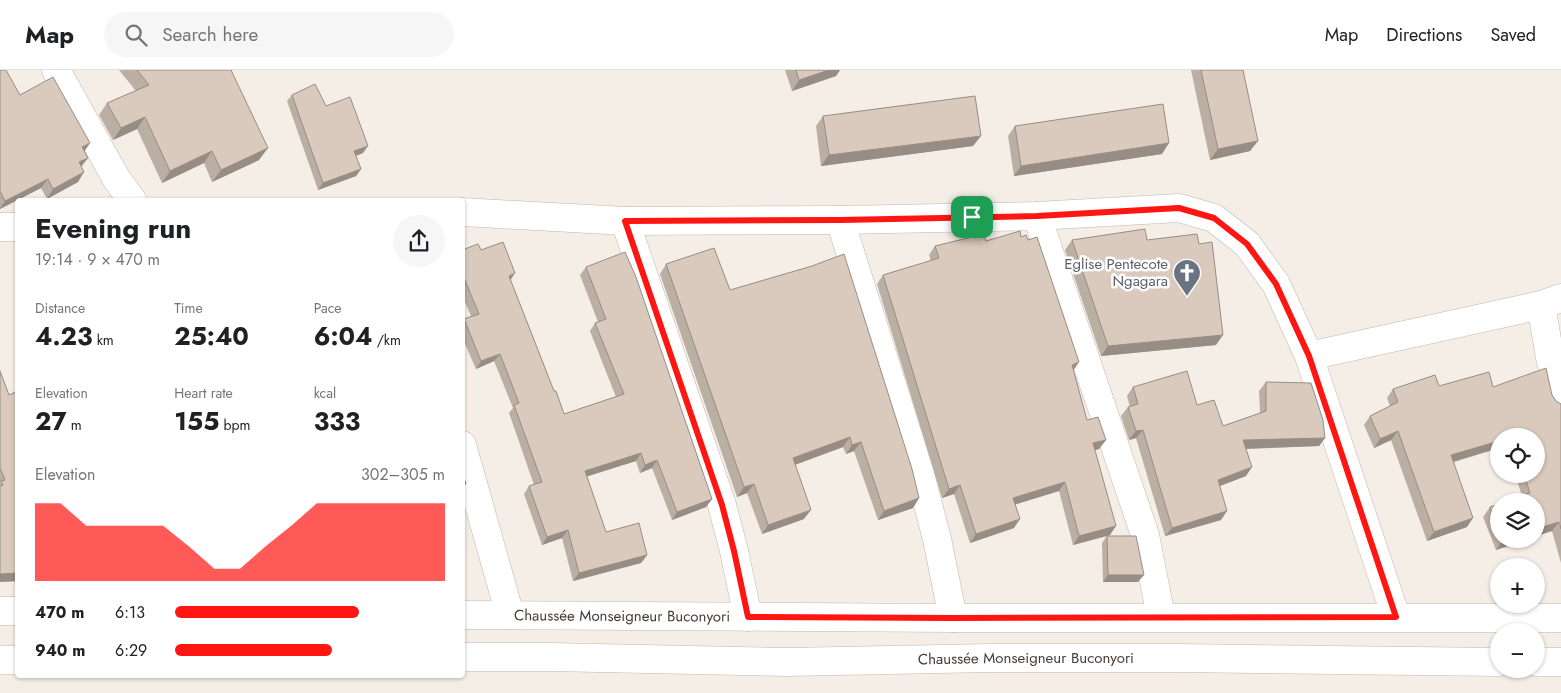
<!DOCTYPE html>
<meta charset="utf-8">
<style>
:root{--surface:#fff;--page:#f6f6f6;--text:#202124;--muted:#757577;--line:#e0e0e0;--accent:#ff1511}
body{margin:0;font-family:Jost,sans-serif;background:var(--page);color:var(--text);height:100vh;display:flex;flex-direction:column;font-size:19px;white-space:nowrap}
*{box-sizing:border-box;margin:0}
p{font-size:16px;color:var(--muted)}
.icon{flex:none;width:28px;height:28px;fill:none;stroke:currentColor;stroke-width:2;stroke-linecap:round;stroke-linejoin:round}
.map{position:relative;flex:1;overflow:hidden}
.details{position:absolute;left:15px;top:128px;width:450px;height:480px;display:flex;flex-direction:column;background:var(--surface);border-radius:5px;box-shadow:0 1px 4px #0004}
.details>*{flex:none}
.buttons{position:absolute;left:1490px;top:358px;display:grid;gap:10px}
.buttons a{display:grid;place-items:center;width:55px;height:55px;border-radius:50%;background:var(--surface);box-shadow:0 1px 4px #0004;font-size:25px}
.pin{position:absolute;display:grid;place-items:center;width:42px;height:42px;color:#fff;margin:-21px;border-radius:10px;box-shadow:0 2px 8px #0006}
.round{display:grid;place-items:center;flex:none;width:52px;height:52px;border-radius:26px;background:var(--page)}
.overview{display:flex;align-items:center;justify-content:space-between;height:85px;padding:0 20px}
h1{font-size:28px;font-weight:700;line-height:38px}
.metrics{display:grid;grid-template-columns:repeat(3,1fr);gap:8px;height:85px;padding:5px 20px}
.metrics div{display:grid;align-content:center}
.metrics b{font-size:25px;font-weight:700}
.metrics small{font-size:14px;font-weight:400}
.metrics p{font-size:14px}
.chart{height:140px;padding:10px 20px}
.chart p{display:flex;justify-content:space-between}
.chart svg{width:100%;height:90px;margin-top:5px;fill:var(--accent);opacity:.7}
ul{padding:0 20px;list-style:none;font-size:16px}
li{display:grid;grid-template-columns:80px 60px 1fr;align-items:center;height:38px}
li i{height:12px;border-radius:6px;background:var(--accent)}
header{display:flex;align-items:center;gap:30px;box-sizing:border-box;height:70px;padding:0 25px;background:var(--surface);border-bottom:1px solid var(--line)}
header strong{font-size:24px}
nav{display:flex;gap:28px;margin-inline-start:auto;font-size:18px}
.search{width:350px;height:45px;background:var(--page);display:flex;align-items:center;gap:12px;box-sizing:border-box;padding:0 18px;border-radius:28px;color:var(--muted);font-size:19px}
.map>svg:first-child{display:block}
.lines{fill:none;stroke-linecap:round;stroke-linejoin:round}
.minor-casing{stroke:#c2b7ab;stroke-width:29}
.tertiary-casing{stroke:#c2b7ab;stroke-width:29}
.minor{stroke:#fff;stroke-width:28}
.tertiary{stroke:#fff;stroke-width:28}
.wall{fill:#bbaea3}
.shaded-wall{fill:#988d84}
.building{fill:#d9cabd;stroke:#988d84}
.route-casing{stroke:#fff;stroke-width:10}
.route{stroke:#ff1511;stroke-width:6}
.labels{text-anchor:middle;stroke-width:5;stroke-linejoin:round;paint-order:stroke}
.worship-label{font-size:15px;fill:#5b616d;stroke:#fff;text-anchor:end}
.street-label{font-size:15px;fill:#473d35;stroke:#fff}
</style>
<header>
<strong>Map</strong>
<div class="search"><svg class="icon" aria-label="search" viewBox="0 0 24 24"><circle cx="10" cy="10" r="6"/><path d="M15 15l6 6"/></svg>Search here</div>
<nav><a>Map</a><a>Directions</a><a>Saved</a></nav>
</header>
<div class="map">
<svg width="1561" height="623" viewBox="0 0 1561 623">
<rect width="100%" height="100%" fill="#f4eee6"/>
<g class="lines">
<defs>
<g id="minor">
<path d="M56,0L116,108L132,130"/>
<path d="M462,142L625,151L840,150L1037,146L1179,138L1214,148L1247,174L1276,214L1309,286L1396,547"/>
<path d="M1037,146L1145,465L1161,547"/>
<path d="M840,150L920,404L937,469L953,548"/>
<path d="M625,151L722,435L734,481L748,547"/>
<path d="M0,157H18"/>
<path d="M1541,235L1550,287L1561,330"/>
<path d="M1309,286L1541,235L1561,228"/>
<path d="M462,375L510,545"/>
</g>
<g id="tertiary">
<path d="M0,541H18"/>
<path id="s1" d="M462,545L953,548H1561"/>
<path id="s2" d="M462,587H550L787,592L991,588H1178L1499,592"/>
<path d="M0,590H18"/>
<path d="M1536,592H1561"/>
</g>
</defs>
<use href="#minor" class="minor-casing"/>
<use href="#tertiary" class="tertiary-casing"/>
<use href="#minor" class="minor"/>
<use href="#tertiary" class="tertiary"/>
</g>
<g class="wall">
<path d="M0,0L20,25L84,82L88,88L81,96L78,112L47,129L41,118L0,139Z"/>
<path d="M119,0H231L259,90L212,112L204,93L162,113L137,59L113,70L99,45L107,33L136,21Z"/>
<path d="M785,0H840L836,6L792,21Z"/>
<path d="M1191,0H1243L1250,81L1210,90Z"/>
<path d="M292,25L326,36L363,83L356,86L361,99L356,106L318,120L287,31Z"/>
<path d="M823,46L973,76L821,96L816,56Z"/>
<path d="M1015,56L1162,84L1014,106L1008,66Z"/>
<path d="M1021,167L1073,301L1087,350L1106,370L1099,379L1095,380L1110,465L1108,466L1138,512H1103L1102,473L1107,466L1073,475L1059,421L1016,434L1014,458L970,473L954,424L942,428L877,214L883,205L931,191L929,185L935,176Z"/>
<path d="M1072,170H1147L1216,275L1101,286L1065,180Z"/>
<path d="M462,180L510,210L554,321L564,344L616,327L590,261L595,253L598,252L580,205L586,197L712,429L706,437L672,450L652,398L640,403L636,391L587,406L606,462L647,485L641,493L573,511L562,468L542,475L524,424L529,416L534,415L509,343L513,338L494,291L476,299L462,267V251L464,249L471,246L462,225Z"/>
<path d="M666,194L730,220L919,428L913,438L878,450L854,381L846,384L843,377L795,395L804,449L762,464L747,423L737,427L660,204Z"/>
<path d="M0,301L9,325L18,321V511L0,512Z"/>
<path d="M1266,312L1325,368L1319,376L1246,379V406L1220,416L1221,450L1165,466L1136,368L1129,370L1121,346L1128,337H1130L1127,326L1133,317L1197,335L1223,356L1260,343L1259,321Z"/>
<path d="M1439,316L1493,317L1552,325L1556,331L1561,334V493L1552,461L1536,466V431L1522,426L1515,404H1536V366H1499V378L1454,392L1467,457L1427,471L1391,370L1374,378L1364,355L1370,346L1390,336L1387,328L1393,319Z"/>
<path d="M1499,434V469H1530L1496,480L1483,447L1490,437Z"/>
</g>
<g class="shaded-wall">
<path d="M829,0H840L836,6L792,21L799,10Z"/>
<path d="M145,47L137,59L113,70L121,58Z"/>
<path d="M981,66L973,76L821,96L829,85Z"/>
<path d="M1258,71L1250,81L1210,90L1218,79Z"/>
<path d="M90,73L84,82L82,77Z"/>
<path d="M1169,73L1162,84L1014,106L1021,96Z"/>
<path d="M368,76L363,83L350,88L354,81Z"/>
<path d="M268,78L259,90L212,112L221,100Z"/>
<path d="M212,81L204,93L162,113L170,101Z"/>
<path d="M88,88L81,97L79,92Z"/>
<path d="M361,99L356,106L318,120L323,113Z"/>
<path d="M84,102L78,112L47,129L53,119Z"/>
<path d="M48,109L41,118L0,139V138L5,131Z"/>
<path d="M515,203L510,211L509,206Z"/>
<path d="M1223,265L1216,275L1101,286L1108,276Z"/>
<path d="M500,284L494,291L476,299L481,291Z"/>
<path d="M1079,292L1073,301L1072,295Z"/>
<path d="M1143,360L1136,368L1129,370L1136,361Z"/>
<path d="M1398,361L1391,370L1374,378L1380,369Z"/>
<path d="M850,367L843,377L786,398L793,388Z"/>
<path d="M1325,368L1319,376L1236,379L1243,370Z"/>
<path d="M1106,370L1099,379L1087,382L1093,373Z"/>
<path d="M1499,371V378L1445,394L1451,385Z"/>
<path d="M861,372L854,381L846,384L852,375Z"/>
<path d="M641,383L636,391L579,409L585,401Z"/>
<path d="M657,390L652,398L640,403L645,395Z"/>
<path d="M1252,397L1246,406L1212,419L1218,410Z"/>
<path d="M1065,412L1059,421L1007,437L1013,428Z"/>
<path d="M754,414L747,423L737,427L744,417Z"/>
<path d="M960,415L954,424L942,428L949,419Z"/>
<path d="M919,428L913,438L878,450L884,441Z"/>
<path d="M712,429L706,437L672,450L677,442Z"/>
<path d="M811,440L804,449L762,464L768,455Z"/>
<path d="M1227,441L1221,450L1165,466L1172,458Z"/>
<path d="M1473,448L1467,457L1427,471L1434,462Z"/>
<path d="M1020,449L1014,458L970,473L976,464Z"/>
<path d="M1559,452L1552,461L1536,466V459Z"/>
<path d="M1116,456L1110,465L1073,475L1079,466Z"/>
<path d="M568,460L562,468L542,475L547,467Z"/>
<path d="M1510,469H1530L1496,480L1502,471Z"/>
<path d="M647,485L641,493L573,511L579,503Z"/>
<path d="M18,503V511L0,512V504Z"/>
<path d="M1108,505H1144L1138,512H1103Z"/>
</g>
<g class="building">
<path d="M0,0H6L20,25L53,7L90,73L82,77L88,88L79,92L84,102L53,119L48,109L5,131L0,121Z"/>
<path d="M137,0H231L268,78L221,100L212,81L170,101L145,47L121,58L107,33L149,15Z"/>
<path d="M796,0H829L799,10Z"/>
<path d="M1201,0H1243L1258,71L1218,79Z"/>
<path d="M315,14L326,36L350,27L368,76L354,81L361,99L323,113L292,25Z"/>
<path d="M975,26L981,66L829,85L823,46Z"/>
<path d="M1163,34L1169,73L1021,96L1015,56Z"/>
<path d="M1145,159L1147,170L1197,164L1199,174L1212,172L1223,265L1108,276L1072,170Z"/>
<path d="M1020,161L1021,167L1026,165L1028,170L1037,167L1079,292L1072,295L1087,350L1098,347L1106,370L1093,373L1116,456L1079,466L1065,412L1013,428L1020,449L976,464L960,415L949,419L883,205L939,188L935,176L984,164L986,171Z"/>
<path d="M503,172L515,203L509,206L554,321H556L564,344L624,324L595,253L606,249L586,197L625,182L636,207L712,429L677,442L657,390L645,395L641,383L585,401L606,462L639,453L647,485L579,503L568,460L547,467L529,416L542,412L514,335L519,333L500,284L481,291L464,249L479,244L462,203V180L478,174L481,180Z"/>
<path d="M714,178L730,220L812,196L844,184L912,399L919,428L884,441L861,372L852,375L850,367L793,388L811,440L768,455L754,414L744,417L666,194Z"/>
<path d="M1546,298L1552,325L1556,331L1561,334V459L1559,452L1536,459V431H1507L1530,423L1524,404H1536V366H1499V371L1451,385L1473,448L1434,462L1398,361L1380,369L1370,346L1398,332L1393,319L1435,305L1439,316L1489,302L1493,317Z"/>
<path d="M0,301L9,325L18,321V503L0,504V416L3,415L1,411L5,410L0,398Z"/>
<path d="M1187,301L1197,335L1214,330L1223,356L1266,341V312L1311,313L1323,350L1325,368L1243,370L1252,397L1218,410L1227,441L1172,458L1143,360L1136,361L1128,337L1138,334L1133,317Z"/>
<path d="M462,401L466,414L462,415Z"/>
<path d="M1499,434V462L1490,437Z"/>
<path d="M1107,466H1136L1144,505H1108Z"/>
<path d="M1501,469H1510L1502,471Z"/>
</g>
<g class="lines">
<defs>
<path id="route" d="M1179,138L1214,148L1247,174L1276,214L1309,286L1396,547L953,548L748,547L734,481L722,435L625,151L840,150L1037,146Z"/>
</defs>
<use href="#route" class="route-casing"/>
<use href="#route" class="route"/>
</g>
<defs>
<symbol id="church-pin" viewBox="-11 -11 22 30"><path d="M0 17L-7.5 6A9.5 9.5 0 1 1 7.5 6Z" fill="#6b7280" stroke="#fff"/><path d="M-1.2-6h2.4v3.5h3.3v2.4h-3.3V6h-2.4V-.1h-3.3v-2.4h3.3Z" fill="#fff"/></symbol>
</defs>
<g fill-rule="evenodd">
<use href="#church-pin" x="1171" y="187" width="32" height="43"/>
</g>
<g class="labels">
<g class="worship-label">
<text x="1168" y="199">Eglise Pentecote<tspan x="1168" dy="17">Ngagara</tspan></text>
</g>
<g class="street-label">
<text dy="5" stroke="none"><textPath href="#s1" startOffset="160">Chaussée Monseigneur Buconyori</textPath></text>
<text dy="5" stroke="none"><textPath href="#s2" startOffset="564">Chaussée Monseigneur Buconyori</textPath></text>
</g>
</g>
</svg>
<div class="buttons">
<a><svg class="icon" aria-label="locate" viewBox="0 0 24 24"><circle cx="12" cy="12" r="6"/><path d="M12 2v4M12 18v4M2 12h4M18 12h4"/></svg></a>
<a><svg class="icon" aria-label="layers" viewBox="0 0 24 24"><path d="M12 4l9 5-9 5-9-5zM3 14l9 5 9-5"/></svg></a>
<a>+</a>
<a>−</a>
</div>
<div class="pin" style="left:972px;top:147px;background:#1e9e55"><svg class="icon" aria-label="arrive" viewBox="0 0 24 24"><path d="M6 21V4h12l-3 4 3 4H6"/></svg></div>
<section class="details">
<div class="overview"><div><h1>Evening run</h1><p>19:14 · 9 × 470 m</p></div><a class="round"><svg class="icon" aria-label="share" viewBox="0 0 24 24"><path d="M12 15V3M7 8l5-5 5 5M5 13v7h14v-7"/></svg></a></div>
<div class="metrics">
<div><p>Distance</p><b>4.23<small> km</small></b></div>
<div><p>Time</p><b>25:40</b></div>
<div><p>Pace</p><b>6:04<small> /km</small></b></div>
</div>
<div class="metrics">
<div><p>Elevation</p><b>27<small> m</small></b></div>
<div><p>Heart rate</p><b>155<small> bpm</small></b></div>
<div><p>kcal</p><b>333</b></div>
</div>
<div class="chart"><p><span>Elevation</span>302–305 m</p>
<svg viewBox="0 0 160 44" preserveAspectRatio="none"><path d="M0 44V6L10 6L20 17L30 17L40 17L50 17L60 27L70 38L80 38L90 27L100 17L110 6L120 6L130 6L140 6L150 6L160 6V44z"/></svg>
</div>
<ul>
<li><b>470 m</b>6:13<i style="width:68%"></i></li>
<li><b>940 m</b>6:29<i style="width:58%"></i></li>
</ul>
</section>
</div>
